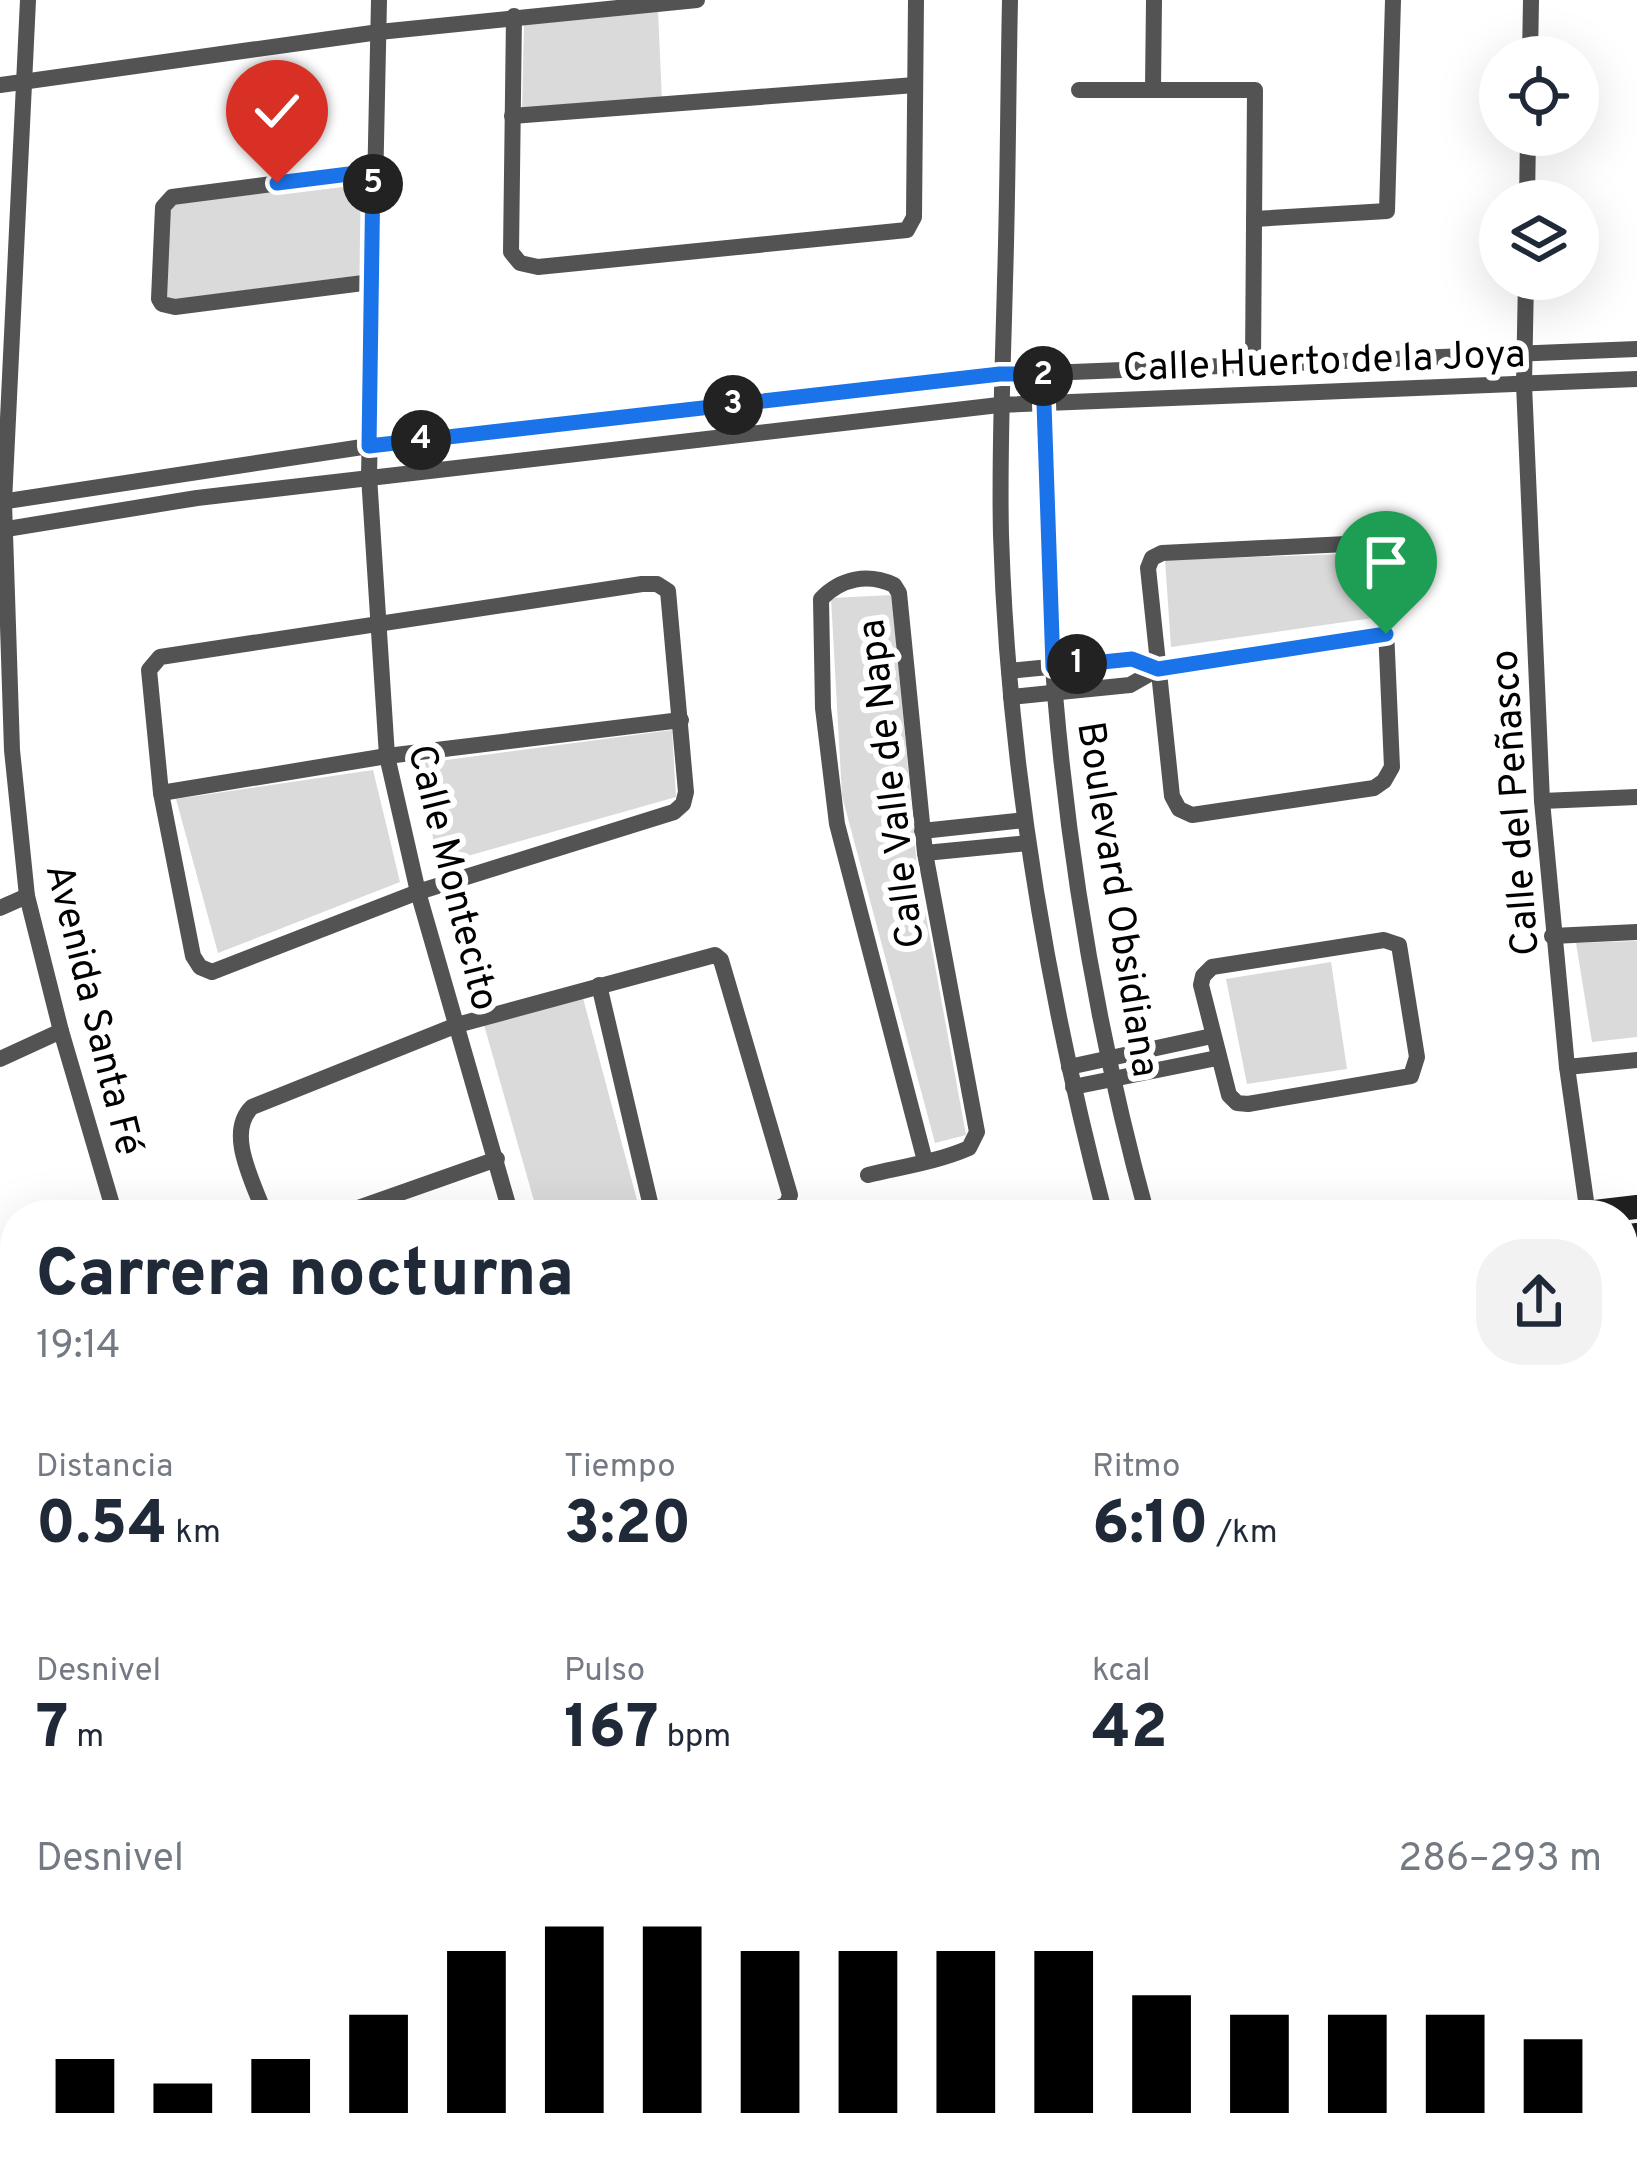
<!DOCTYPE html>
<html lang="es">
<meta charset="utf-8">
<style>
:root{--surface:#fff;--page:#f2f2f3;--text:#1f2937;--muted:#747a83;--accent:#000}
body{margin:0;font-family:Overpass,sans-serif;background:var(--page);color:var(--text);height:100vh;display:flex;flex-direction:column;font-size:45px;white-space:nowrap}
*{box-sizing:border-box;margin:0}
p{font-size:39px;color:var(--muted)}
.icon{flex:none;width:66px;height:66px;fill:none;stroke:currentColor;stroke-width:2;stroke-linecap:round;stroke-linejoin:round}
.map{position:relative;flex:1;overflow:hidden}
.sheet{position:absolute;left:0px;top:1200px;width:1638px;height:975px;display:flex;flex-direction:column;background:var(--surface);border-radius:48px 48px 0 0;box-shadow:0 12px 48px #0002}
.sheet>*{flex:none}
.tools{position:absolute;left:1479px;top:36px;display:grid;gap:24px}
.tools a{display:grid;place-items:center;width:120px;height:120px;border-radius:50%;background:var(--surface);box-shadow:0 12px 48px #0002;font-size:60px}
.pin{position:absolute;display:grid;place-items:center;width:102px;height:102px;color:#fff;margin:-123px -51px;border-radius:50% 50% 50% 0;rotate:-45deg;box-shadow:0 0 12px #0007}
.pin .icon{rotate:45deg}
.km{position:absolute;width:60px;height:60px;margin:-30px;border-radius:50%;background:#222;color:#fff;font-size:33px;line-height:60px;text-align:center}
.round{display:grid;place-items:center;flex:none;width:126px;height:126px;border-radius:48px;background:var(--page)}
.summary{display:flex;align-items:center;justify-content:space-between;height:204px;padding:0 36px}
h1{font-size:66px;font-weight:800;line-height:90px}
.metrics{display:grid;grid-template-columns:repeat(3,1fr);gap:18px;height:204px;padding:12px 36px}
.metrics div{display:grid;align-content:center}
.metrics b{font-size:60px;font-weight:800}
.metrics small{font-size:33px;font-weight:400}
.metrics p{font-size:33px}
.chart{height:336px;padding:24px 36px}
.chart p{display:flex;justify-content:space-between}
.chart svg{width:100%;height:216px;margin-top:12px;stroke:var(--accent);stroke-width:6}
.map>svg:first-child{display:block}
.green{fill:#dadada}
.lines{fill:none;stroke-linecap:round;stroke-linejoin:round}
.street{stroke:#535353;stroke-width:16}
.secondary{stroke:#202020;stroke-width:24}
.route-casing{stroke:#fff;stroke-width:24}
.route{stroke:#1a73e8;stroke-width:15}
.labels{text-anchor:middle;stroke-width:12;stroke-linejoin:round;paint-order:stroke}
.street-label{font-size:39px;fill:#000;stroke:#fff}
</style>
<div class="map">
<svg width="1637" height="2174" viewBox="0 0 1637 2174">
<rect width="100%" height="100%" fill="#fff"/>
<g class="green">
<path d="M658,10L662,102L522,112L524,22Z"/>
<path d="M368,177L363,275L164,301L171,204Z"/>
<path d="M1375,553L1380,617L1171,647L1165,560Z"/>
<path d="M892,595L917,867L966,1135L935,1143L842,796L831,598Z"/>
<path d="M672,730L676,797L439,864L416,764Z"/>
<path d="M373,770L400,882L218,953L176,799Z"/>
<path d="M1637,941V1037L1592,1042L1576,943Z"/>
<path d="M1331,962L1347,1069L1247,1084L1226,979Z"/>
<path d="M583,998L641,1215H538L484,1025Z"/>
</g>
<g class="lines">
<g class="street">
<path d="M28,0L4,502L12,750L27,896L61,1031L115,1215"/>
<path d="M379,0L369,476L387,756L418,892L511,1215"/>
<path d="M1010,0C1008,94 1008,187 1005,281C1003,366 999,450 1001,535C1008,765 1047,993 1105,1215"/>
<path d="M514,16L511,252L520,263L538,267L907,230L914,217L916,0"/>
<path d="M1530,57L1531,0"/>
<path d="M0,85L379,32L697,0"/>
<path d="M1153,88L1154,0"/>
<path d="M1079,90H1255L1253,364"/>
<path d="M512,116L915,85"/>
<path d="M1527,201L1528,135"/>
<path d="M1254,219L1387,211L1393,0"/>
<path d="M1526,279L1524,384L1542,801L1567,1067L1588,1215"/>
<path d="M371,282L175,307L162,304L159,299L163,207L172,197L373,171"/>
<path d="M1043,374C1047,480 1047,587 1055,694C1070,870 1100,1044 1147,1215"/>
<path d="M0,502L369,446L1000,375L1637,349"/>
<path d="M0,530L197,498L999,405L1637,379"/>
<path d="M1367,543L1383,560L1392,767L1384,781L1374,788L1192,815L1179,809L1172,796L1148,568L1152,558L1162,553Z"/>
<path d="M642,584H657L668,591L686,792L683,804L674,812L418,892L212,972L200,967L193,956L161,793L149,670L160,657Z"/>
<path d="M1009,671L1132,659L1158,669"/>
<path d="M1011,697L1130,685L1158,669L1386,634"/>
<path d="M161,793L387,756L681,720"/>
<path d="M1542,801L1637,797"/>
<path d="M922,831L1025,820"/>
<path d="M925,853L1028,843"/>
<path d="M0,908L27,896"/>
<path d="M1552,936L1637,932"/>
<path d="M1384,940L1399,945L1417,1057L1411,1076L1248,1104L1237,1103L1229,1095L1201,985L1203,976L1212,967Z"/>
<path d="M599,985L653,1215"/>
<path d="M0,1059L61,1031"/>
<path d="M1069,1067L1212,1036"/>
<path d="M1567,1067L1637,1060"/>
<path d="M1073,1087L1217,1058"/>
<path d="M868,1175C901,1167 937,1162 969,1148L977,1132L925,853L899,593L894,585C868,573 841,578 821,599L823,708L837,824L925,1161"/>
<path d="M265,1215C254,1183 225,1133 252,1107L457,1025L715,955L721,960L790,1195L787,1204L764,1215"/>
<path d="M338,1215L497,1159"/>
<path d="M0,1309L15,1357"/>
<path d="M1623,1337L1637,1336"/>
<path d="M1623,1431L1637,1432"/>
<path d="M1623,1445L1637,1595"/>
<path d="M0,1510L15,1503"/>
<path d="M1623,1664L1637,1687"/>
<path d="M0,1781L15,1807"/>
<path d="M1623,1842L1637,1834"/>
<path d="M1623,1968L1637,1995"/>
<path d="M391,2160L395,2174"/>
<path d="M776,2160L780,2174"/>
<path d="M1176,2160L1179,2174"/>
<path d="M1516,2160L1523,2174"/>
<path d="M1549,2160L1556,2174"/>
<path d="M579,2174L634,2160"/>
<path d="M1014,2174L1043,2160"/>
</g>
<g class="secondary">
<path d="M1569,1215L1637,1207"/>
<path d="M1623,1237L1637,1235"/>
<path d="M0,1673L15,1666"/>
</g>
</g>
<g class="lines">
<defs>
<path id="route" d="M277,183L373,171L369,446L1000,374H1043L1053,667L1132,659L1158,669L1386,634"/>
</defs>
<use href="#route" class="route-casing"/>
<use href="#route" class="route"/>
</g>
<g class="labels">
<g class="street-label">
<text transform="translate(1324 359) rotate(-2)" y="14">Calle Huerto de la Joya</text>
<text transform="translate(889 784) rotate(-97)" y="14">Calle Valle de Napa</text>
<text transform="translate(1513 803) rotate(-94)" y="14">Calle del Peñasco</text>
<text transform="translate(455 877) rotate(76)" y="14">Calle Montecito</text>
<text transform="translate(1120 899) rotate(81)" y="14">Boulevard Obsidiana</text>
<text transform="translate(96 1009) rotate(76)" y="14">Avenida Santa Fé</text>
</g>
</g>
</svg>
<div class="tools">
<a><svg class="icon" aria-label="locate" viewBox="0 0 24 24"><circle cx="12" cy="12" r="6"/><path d="M12 2v4M12 18v4M2 12h4M18 12h4"/></svg></a>
<a><svg class="icon" aria-label="layers" viewBox="0 0 24 24"><path d="M12 4l9 5-9 5-9-5zM3 14l9 5 9-5"/></svg></a>
</div>
<div class="pin" style="left:1386px;top:634px;background:#1e9e55"><svg class="icon" aria-label="arrive" viewBox="0 0 24 24"><path d="M6 21V4h12l-3 4 3 4H6"/></svg></div>
<div class="pin" style="left:277px;top:183px;background:#d93025"><svg class="icon" aria-label="check" viewBox="0 0 24 24"><path d="M5 12l5 5 9-10"/></svg></div>
<b class="km" style="left:1077px;top:664px">1</b>
<b class="km" style="left:1043px;top:376px">2</b>
<b class="km" style="left:733px;top:405px">3</b>
<b class="km" style="left:421px;top:440px">4</b>
<b class="km" style="left:373px;top:184px">5</b>
<section class="sheet">
<div class="summary"><div><h1>Carrera nocturna</h1><p>19:14</p></div><a class="round"><svg class="icon" aria-label="share" viewBox="0 0 24 24"><path d="M12 15V3M7 8l5-5 5 5M5 13v7h14v-7"/></svg></a></div>
<div class="metrics">
<div><p>Distancia</p><b>0.54<small> km</small></b></div>
<div><p>Tiempo</p><b>3:20</b></div>
<div><p>Ritmo</p><b>6:10<small> /km</small></b></div>
</div>
<div class="metrics">
<div><p>Desnivel</p><b>7<small> m</small></b></div>
<div><p>Pulso</p><b>167<small> bpm</small></b></div>
<div><p>kcal</p><b>42</b></div>
</div>
<div class="chart"><p><span>Desnivel</span>286–293 m</p>
<svg viewBox="0 0 160 44" preserveAspectRatio="none"><path d="M5 44V33M15 44V38M25 44V33M35 44V24M45 44V11M55 44V6M65 44V6M75 44V11M85 44V11M95 44V11M105 44V11M115 44V20M125 44V24M135 44V24M145 44V24M155 44V29"/></svg>
</div>
</section>
</div>
